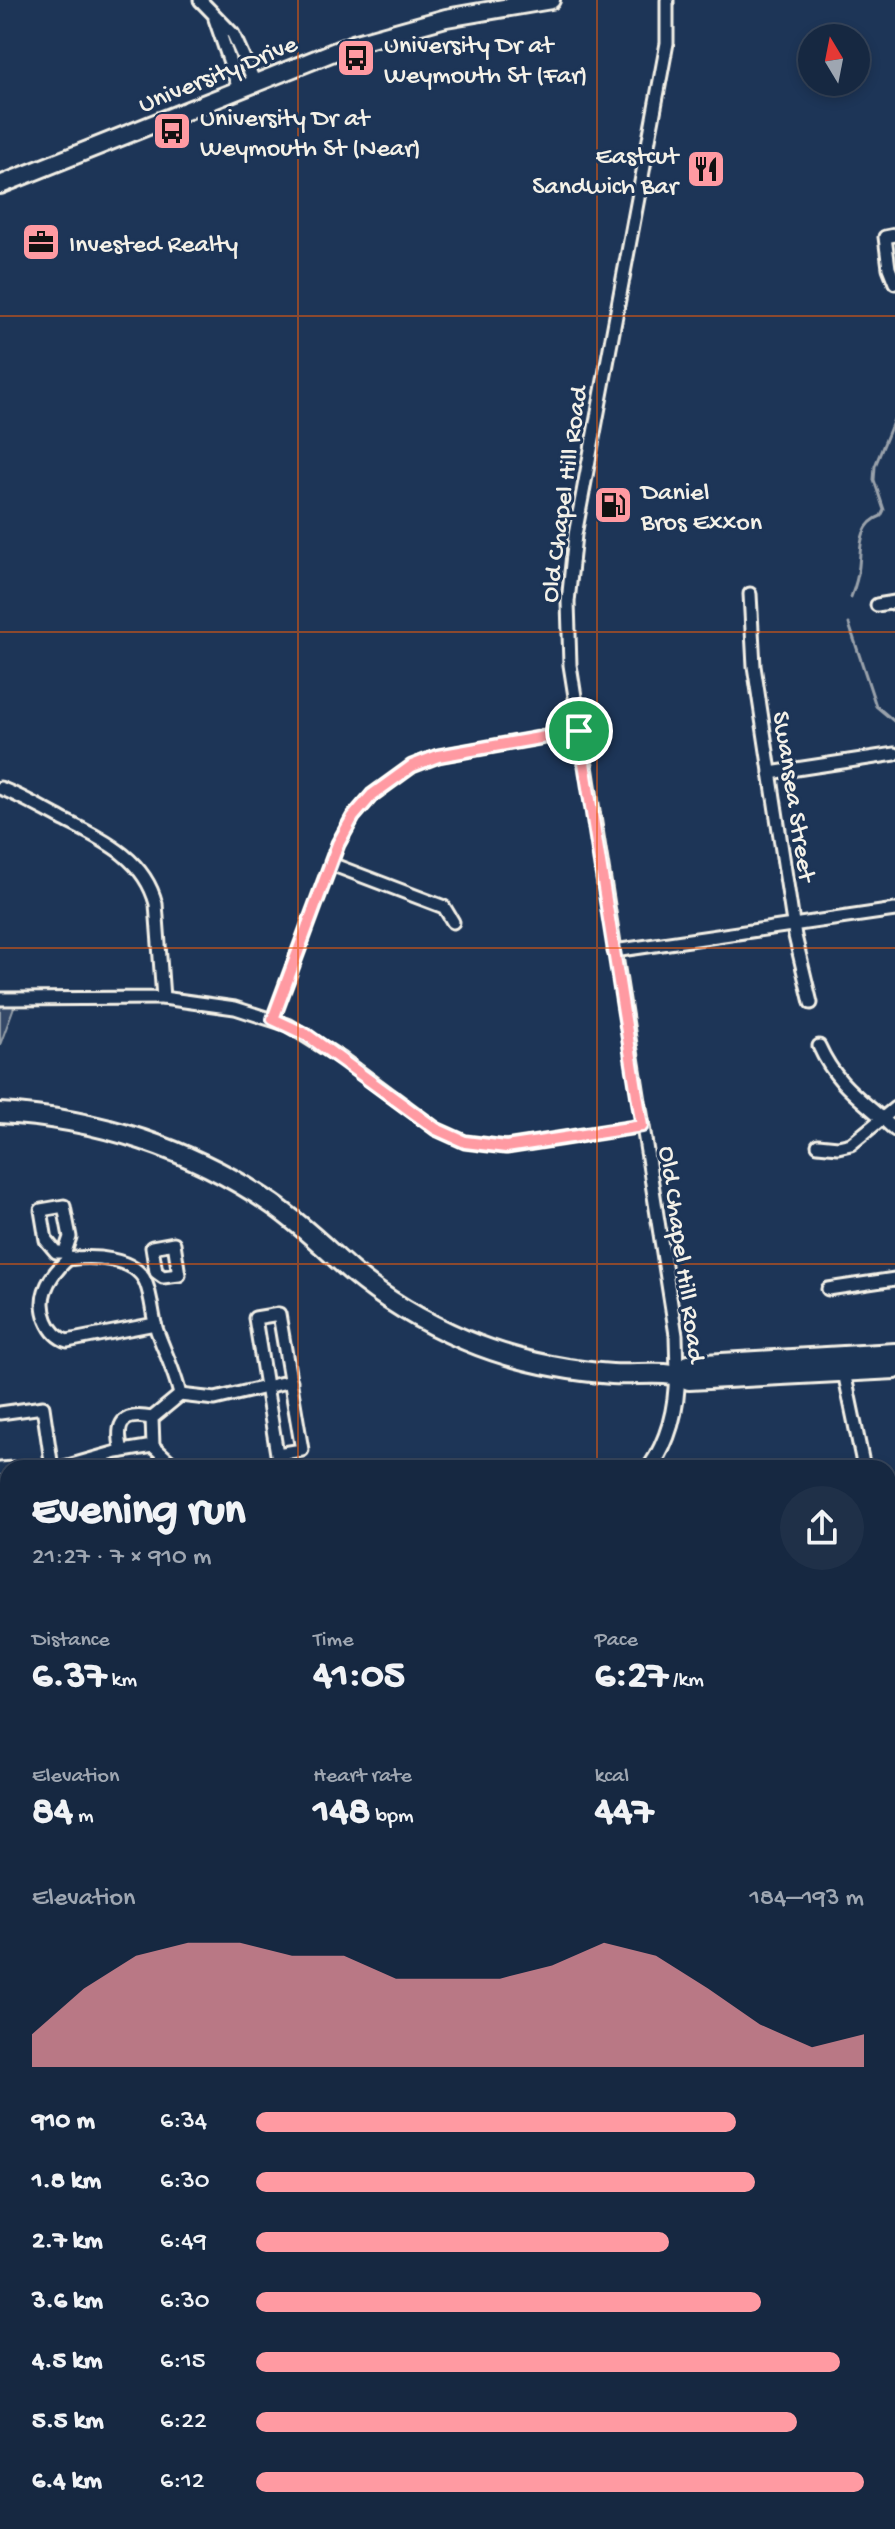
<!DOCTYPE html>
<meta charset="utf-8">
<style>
:root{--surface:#162841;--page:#1f3048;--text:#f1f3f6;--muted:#9ea6b1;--line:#35445a;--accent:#ff9aa2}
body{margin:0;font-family:"Gochi Hand",sans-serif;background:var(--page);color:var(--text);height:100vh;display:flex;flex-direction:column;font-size:30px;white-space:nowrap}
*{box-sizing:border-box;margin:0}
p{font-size:26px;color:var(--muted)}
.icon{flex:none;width:44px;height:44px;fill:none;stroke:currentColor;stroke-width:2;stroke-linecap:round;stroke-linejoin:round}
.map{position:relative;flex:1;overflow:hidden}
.drawer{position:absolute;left:0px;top:1460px;width:896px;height:1070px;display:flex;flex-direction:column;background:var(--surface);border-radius:24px 24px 0 0;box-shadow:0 4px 12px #0003,0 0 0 2px var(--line)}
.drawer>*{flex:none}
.needle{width:52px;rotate:350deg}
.controls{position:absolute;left:798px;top:24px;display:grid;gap:16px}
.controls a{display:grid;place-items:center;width:72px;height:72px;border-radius:50%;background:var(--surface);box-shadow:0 4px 12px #0003,0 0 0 2px var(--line);font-size:40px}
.pin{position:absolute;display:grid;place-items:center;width:68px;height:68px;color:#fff;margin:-34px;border:4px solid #fff;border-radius:50%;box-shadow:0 2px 8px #0007}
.round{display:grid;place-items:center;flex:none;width:84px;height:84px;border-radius:42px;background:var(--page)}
.overview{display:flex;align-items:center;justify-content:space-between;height:136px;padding:0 32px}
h1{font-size:44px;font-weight:700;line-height:60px}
.figures{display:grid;grid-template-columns:repeat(3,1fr);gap:12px;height:136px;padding:8px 32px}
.figures div{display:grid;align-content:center}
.figures b{font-size:40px;font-weight:700}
.figures small{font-size:22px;font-weight:400}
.figures p{font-size:22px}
.chart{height:224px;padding:16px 32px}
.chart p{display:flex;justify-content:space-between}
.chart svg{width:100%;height:144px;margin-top:8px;fill:var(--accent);opacity:.7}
ul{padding:0 32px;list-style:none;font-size:26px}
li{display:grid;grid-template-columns:128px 96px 1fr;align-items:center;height:60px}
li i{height:20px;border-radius:10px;background:var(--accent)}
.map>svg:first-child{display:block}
.green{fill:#354a67;stroke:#949ea8;stroke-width:2}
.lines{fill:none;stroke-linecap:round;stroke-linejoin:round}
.stream{stroke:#9aa2ab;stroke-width:3}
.minor-casing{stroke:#f4f1e8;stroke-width:17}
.tertiary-casing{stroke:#f4f1e8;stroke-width:20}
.secondary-casing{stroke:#f4f1e8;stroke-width:22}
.primary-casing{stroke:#f4f1e8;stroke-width:24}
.minor{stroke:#1d3557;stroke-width:11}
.tertiary{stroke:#1d3557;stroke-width:14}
.secondary{stroke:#1d3557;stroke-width:16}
.primary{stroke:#1d3557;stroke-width:18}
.route-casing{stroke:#fff;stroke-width:16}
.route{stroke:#ff9aa2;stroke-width:10}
.grid{fill:none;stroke:#e8590c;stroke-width:2;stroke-opacity:0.55}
.labels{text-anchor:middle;stroke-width:6;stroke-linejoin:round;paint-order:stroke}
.poi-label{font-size:26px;fill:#f4f1e8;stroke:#1d3557;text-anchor:start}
.street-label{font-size:26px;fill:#f4f1e8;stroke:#1d3557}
</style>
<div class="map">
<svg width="895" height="2529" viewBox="0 0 895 2529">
<rect width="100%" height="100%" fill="#1d3557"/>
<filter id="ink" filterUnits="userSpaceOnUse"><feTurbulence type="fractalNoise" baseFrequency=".0125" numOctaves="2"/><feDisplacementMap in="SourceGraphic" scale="16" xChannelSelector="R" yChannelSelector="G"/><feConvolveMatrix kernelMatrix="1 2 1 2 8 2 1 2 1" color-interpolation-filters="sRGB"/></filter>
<g filter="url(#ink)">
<g class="green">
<path d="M0,1004H15L0,1045Z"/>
<path d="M0,2505L8,2506V2522H170L213,2529H0Z"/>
<path d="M384,2522H491L487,2529H380Z"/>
<path d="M639,2522H805L814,2529H647Z"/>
</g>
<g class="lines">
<g class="stream">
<path d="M851,597C855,587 858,577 859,566C861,546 859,524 881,516L884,510L874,480L875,466L895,417"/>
<path d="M849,624L876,706L895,722"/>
<path d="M609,2522L619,2529"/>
</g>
<defs>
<g id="minor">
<path d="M200,0L233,34L255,83"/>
<path d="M667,0V43L575,535L568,602L570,665L676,1335L677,1374"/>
<path d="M215,19L239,89"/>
<path d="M895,235L885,237L889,268L895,283"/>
<path d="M750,594L754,666L795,936L811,1003"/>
<path d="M877,605L895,602"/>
<path d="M770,773L895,754"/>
<path d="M0,788C21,796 41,808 62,819C101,839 144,857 156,904L163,998L0,999"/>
<path d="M331,864L444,907L453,922"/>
<path d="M614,951L895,910"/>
<path d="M163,998L235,1008L288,1025L342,1059L436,1129L465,1142L506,1147L642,1126"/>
<path d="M273,1019L338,844L353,817L372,795L412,766L438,756L579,731"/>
<path d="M819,1046C838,1088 864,1100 895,1130"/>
<path d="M818,1145L838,1147L851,1144L895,1108"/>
<path d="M64,1206L70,1237L65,1252H56L46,1240L41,1210Z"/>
<path d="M174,1243L179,1275L163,1277L156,1272L152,1247Z"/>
<path d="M65,1252L68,1259C91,1256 135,1256 146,1283C152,1298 152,1315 157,1331C165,1353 175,1372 180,1395"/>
<path d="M68,1259C58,1268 49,1279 45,1291C39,1309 48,1335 67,1341L155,1324"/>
<path d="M828,1289L895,1279"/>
<path d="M279,1314L302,1450L277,1454L255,1318Z"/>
<path d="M844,1372L864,1468"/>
<path d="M180,1395L215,1399L291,1381"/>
<path d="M0,1413L43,1407L52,1468"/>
<path d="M122,1451C115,1423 122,1412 152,1418"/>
<path d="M61,1468L117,1452L153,1446"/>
<path d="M177,1468L153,1446L152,1418L180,1395"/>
<path d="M0,1469L13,1468"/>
<path d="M888,1514L895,1520"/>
<path d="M0,1582L8,1579"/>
<path d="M0,1595L6,1616L8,1615"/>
<path d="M888,1685L895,1692"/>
<path d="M888,1907L895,1909"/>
<path d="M888,2203L895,2210"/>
<path d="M888,2252L895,2242"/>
<path d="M0,2414H8"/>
<path d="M888,2444L895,2442"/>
<path d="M821,2522L830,2529"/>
<path d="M379,2529L381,2522"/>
</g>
<g id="tertiary">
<path d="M650,1468C669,1440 677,1407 677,1374"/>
<path d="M0,1752L8,1745"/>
</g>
<path id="secondary" d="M0,185L356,43L446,18L551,0"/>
<g id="primary">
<path d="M0,1113C97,1118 192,1149 272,1204C301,1224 325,1248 351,1271C384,1299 425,1323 465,1340C512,1360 560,1370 612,1374C637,1376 667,1369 689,1380L895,1369"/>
<path d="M677,1374L688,1365L895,1353"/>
</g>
</defs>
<use href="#minor" class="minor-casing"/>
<use href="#tertiary" class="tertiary-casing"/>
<use href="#secondary" class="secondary-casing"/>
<use href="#primary" class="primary-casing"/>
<use href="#minor" class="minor"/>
<use href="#tertiary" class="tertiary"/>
<use href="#secondary" class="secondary"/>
<use href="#primary" class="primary"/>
</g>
</g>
<g class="lines" filter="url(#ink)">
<defs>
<path id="route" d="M579,731L642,1126L506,1147L465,1142L436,1129L307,1035L273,1019L338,844L353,817L372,795L412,766L438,756Z"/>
</defs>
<use href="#route" class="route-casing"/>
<use href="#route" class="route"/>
</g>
<path class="grid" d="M298,0V1468M597,0V1468M0,316H895M0,632H895M0,948H895M0,1264H895M0,1581H8M888,1581H895M0,1897H8M888,1897H895M0,2213H8M888,2213H895M298,2522V2529M597,2522V2529"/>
<defs>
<symbol id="bus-square" viewBox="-11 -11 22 22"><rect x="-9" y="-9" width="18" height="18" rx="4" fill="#ff9aa2" stroke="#1d3557"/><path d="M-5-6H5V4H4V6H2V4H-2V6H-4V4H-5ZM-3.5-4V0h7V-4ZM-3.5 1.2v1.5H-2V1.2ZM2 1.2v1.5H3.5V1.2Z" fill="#111"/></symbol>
<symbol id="restaurant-square" viewBox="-11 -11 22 22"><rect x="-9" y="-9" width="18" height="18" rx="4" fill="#ff9aa2" stroke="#1d3557"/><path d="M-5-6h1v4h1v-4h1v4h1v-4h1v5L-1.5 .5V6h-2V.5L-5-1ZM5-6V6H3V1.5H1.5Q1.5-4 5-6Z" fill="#111"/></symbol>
<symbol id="office-square" viewBox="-11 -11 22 22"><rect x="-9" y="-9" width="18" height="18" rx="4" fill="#ff9aa2" stroke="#1d3557"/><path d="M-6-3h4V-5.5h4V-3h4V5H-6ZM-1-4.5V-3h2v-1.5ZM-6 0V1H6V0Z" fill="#111"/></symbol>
<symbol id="fuel-square" viewBox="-11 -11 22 22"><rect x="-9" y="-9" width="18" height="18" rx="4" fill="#ff9aa2" stroke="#1d3557"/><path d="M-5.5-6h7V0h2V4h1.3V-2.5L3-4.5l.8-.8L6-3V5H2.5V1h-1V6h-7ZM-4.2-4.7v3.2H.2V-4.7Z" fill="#111"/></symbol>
</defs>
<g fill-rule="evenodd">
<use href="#bus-square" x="334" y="36" width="44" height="44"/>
<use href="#bus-square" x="150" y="109" width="44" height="44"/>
<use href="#restaurant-square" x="684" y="147" width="44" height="44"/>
<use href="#office-square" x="19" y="220" width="44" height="44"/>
<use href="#fuel-square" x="591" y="483" width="44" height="44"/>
</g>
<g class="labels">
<g class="poi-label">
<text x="384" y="52">University Dr at<tspan x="384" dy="30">Weymouth St (Far)</tspan></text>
<text x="200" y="125">University Dr at<tspan x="200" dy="30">Weymouth St (Near)</tspan></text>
<text x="678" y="163" text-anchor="end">Eastcut<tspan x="678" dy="30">Sandwich Bar</tspan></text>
<text x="69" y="251">Invested Realty</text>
<text x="641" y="499">Daniel<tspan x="641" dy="30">Bros Exxon</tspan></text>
</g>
<g class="street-label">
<text transform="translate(217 72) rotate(-22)" y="9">University Drive</text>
<text transform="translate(562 494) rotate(-82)" y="9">Old Chapel Hill Road</text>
<text transform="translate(796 796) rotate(81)" y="9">Swansea Street</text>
<text transform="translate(684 1254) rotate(82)" y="9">Old Chapel Hill Road</text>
</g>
</g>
</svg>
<div class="controls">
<a><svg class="needle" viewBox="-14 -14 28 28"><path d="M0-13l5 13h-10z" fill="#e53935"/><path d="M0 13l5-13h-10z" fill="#9ea6b1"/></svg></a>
</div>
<div class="pin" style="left:579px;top:731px;background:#1e9e55"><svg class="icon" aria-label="arrive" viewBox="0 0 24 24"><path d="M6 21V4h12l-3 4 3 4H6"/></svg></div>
<section class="drawer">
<div class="overview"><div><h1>Evening run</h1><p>21:27 · 7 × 910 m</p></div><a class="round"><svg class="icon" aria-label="share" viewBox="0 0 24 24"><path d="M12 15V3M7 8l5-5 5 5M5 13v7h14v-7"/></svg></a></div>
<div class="figures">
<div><p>Distance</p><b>6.37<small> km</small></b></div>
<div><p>Time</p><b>41:05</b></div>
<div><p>Pace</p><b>6:27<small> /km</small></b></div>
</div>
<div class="figures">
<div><p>Elevation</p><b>84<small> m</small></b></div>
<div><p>Heart rate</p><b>148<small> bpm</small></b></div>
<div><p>kcal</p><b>447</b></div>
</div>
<div class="chart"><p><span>Elevation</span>184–193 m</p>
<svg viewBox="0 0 160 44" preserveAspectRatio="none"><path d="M0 44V34L10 20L20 10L30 6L40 6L50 10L60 10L70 17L80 17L90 17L100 13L110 6L120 10L130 20L140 31L150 38L160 34V44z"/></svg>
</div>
<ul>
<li><b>910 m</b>6:34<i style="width:79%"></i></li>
<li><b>1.8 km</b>6:30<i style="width:82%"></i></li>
<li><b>2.7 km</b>6:49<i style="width:68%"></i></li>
<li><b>3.6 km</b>6:30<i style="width:83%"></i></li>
<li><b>4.5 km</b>6:15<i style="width:96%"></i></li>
<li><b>5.5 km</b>6:22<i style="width:89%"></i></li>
<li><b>6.4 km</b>6:12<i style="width:100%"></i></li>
</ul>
</section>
</div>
